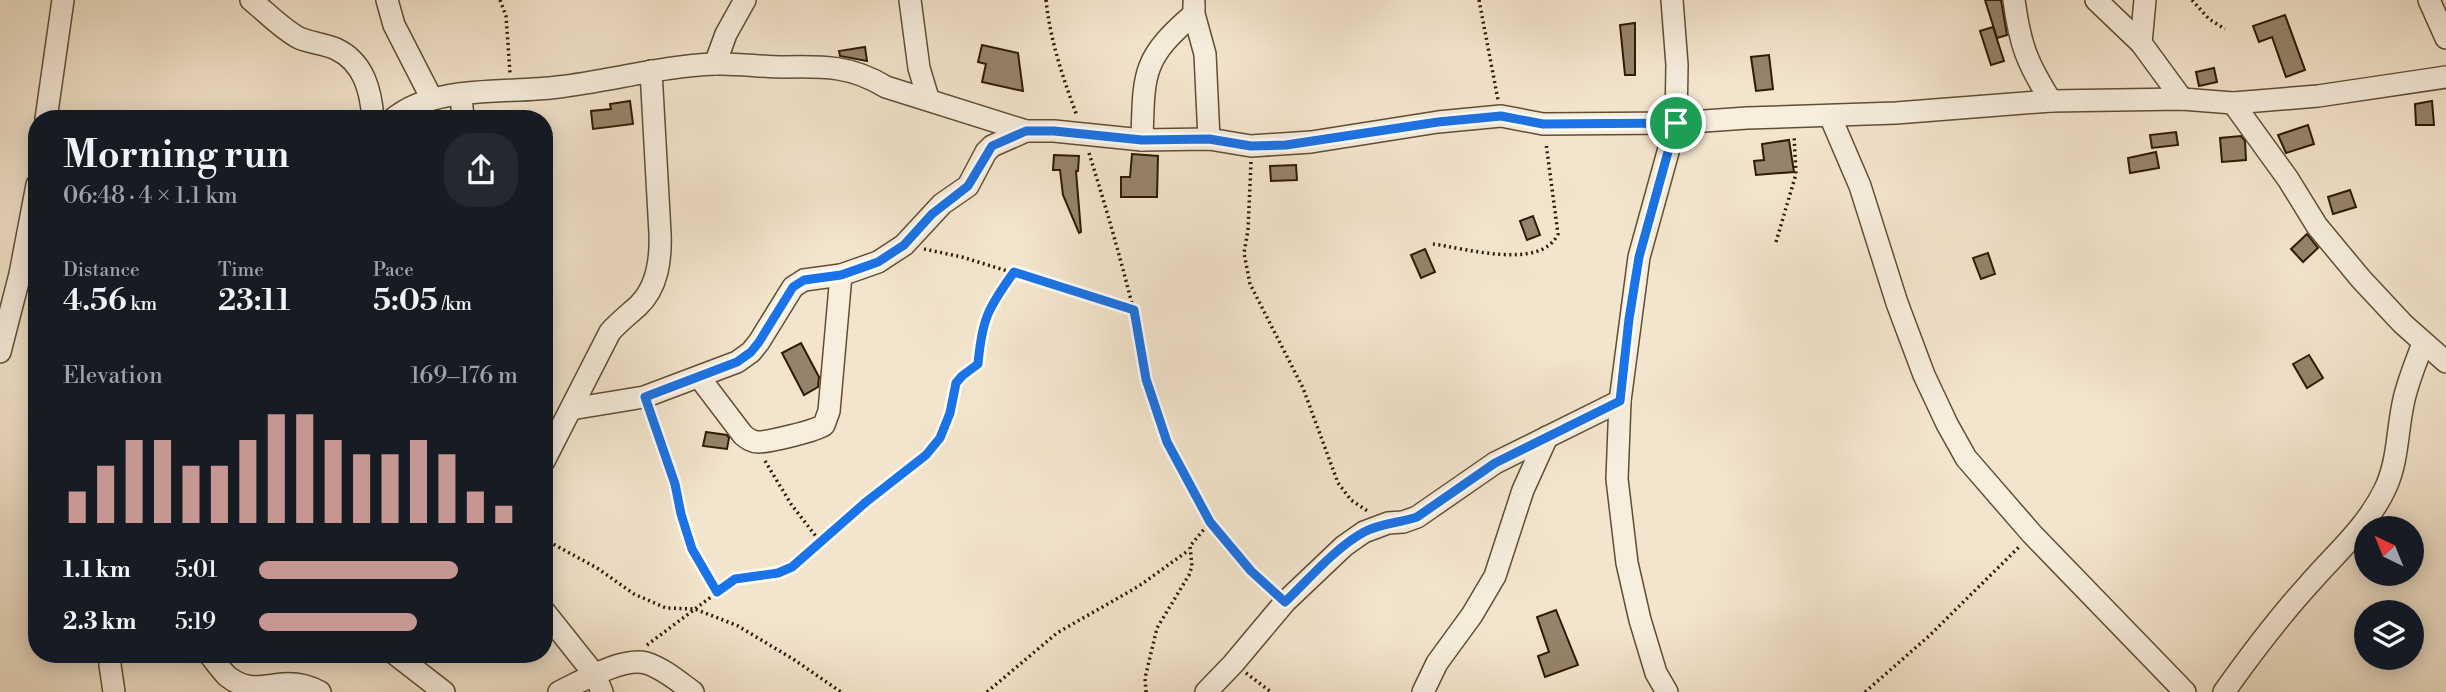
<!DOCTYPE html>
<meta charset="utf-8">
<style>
:root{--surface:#171b24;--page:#242831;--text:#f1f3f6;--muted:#9ea1a6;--accent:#c59692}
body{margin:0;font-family:"Libre Bodoni",serif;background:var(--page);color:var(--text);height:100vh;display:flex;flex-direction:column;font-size:26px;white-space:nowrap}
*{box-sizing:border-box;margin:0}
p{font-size:23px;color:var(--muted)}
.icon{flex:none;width:38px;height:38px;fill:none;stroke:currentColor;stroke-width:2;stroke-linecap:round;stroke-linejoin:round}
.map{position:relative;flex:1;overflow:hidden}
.sheet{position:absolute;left:28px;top:110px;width:525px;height:553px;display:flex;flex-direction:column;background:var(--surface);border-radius:28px;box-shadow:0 4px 18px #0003}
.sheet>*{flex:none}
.needle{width:46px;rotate:317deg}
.controls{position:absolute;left:2354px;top:516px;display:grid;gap:14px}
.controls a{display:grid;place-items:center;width:70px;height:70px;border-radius:50%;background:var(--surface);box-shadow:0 4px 18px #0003;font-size:35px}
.pin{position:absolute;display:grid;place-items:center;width:60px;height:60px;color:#fff;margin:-30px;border:4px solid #fff;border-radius:50%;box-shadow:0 2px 7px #0007}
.round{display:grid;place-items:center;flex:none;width:74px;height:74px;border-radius:28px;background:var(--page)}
.head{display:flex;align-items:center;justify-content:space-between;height:119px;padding:0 35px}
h1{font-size:38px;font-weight:600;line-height:52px}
.metrics{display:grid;grid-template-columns:repeat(3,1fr);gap:10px;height:119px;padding:7px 35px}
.metrics div{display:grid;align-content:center}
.metrics b{font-size:30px;font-weight:600}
.metrics small{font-size:19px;font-weight:400}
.metrics p{font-size:19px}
.chart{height:196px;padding:14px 35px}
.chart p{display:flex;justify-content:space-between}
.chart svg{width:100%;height:126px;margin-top:7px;stroke:var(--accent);stroke-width:6}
ul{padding:0 35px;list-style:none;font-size:23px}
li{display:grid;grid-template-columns:112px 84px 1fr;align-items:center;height:52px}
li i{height:18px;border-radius:9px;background:var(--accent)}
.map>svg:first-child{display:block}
.building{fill:#95846b;stroke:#2f1b00;stroke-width:2}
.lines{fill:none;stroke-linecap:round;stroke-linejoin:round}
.street-casing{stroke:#604e33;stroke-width:24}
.path{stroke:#2f1b00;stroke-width:3.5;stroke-dasharray:2 3.5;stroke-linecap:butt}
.street{stroke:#f7eede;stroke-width:21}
.route-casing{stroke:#fff;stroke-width:14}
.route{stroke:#1a73e8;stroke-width:9}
</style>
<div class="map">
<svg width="2446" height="692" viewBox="0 0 2446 692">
<rect width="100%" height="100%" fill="#f3e5cd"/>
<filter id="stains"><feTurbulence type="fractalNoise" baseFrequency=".00286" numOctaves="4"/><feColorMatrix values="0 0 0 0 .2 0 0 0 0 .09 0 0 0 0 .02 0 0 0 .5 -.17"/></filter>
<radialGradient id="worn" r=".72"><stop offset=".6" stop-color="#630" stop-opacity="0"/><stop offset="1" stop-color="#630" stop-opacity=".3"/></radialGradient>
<g class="building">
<path d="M1985,0H2001L2007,35L1997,38Z"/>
<path d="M2285,15L2305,70L2286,77L2272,37L2259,42L2253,26Z"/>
<path d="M1635,23V75H1625L1620,25Z"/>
<path d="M1993,27L2004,61L1991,65L1980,31Z"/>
<path d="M982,45L1018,53L1023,91L982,82L986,64L978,62Z"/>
<path d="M865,47L867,61L840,56L839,51Z"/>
<path d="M1769,55L1773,89L1756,91L1751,57Z"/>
<path d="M2214,68L2217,82L2199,86L2196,72Z"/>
<path d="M630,101L633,124L593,129L591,111L611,109L610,104Z"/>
<path d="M2432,101L2434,125H2416L2415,104Z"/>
<path d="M2308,125L2314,144L2286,153L2278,135Z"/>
<path d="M2176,132L2178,145L2152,148L2150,135Z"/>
<path d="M2241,136L2245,141L2246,160L2222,162L2220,138Z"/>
<path d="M1789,140L1794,172L1756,175L1754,161L1764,160L1762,144Z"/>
<path d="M2156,152L2159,168L2130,173L2128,158Z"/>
<path d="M1132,154L1158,156L1157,197H1121V177H1130Z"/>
<path d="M1054,155L1079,156L1078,171H1076L1081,232L1079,233L1063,195L1060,170H1053Z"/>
<path d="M1296,165L1297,180L1271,181L1270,166Z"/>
<path d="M2350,190L2356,207L2333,214L2328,197Z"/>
<path d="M1533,216L1540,235L1527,240L1520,221Z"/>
<path d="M2307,234L2318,248L2303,262L2291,249Z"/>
<path d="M1425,249L1435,272L1421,278L1411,255Z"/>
<path d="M1988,253L1995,274L1981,279L1973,258Z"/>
<path d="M801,343L819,377L818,387L804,395L782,353Z"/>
<path d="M2309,355L2323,378L2307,388L2293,364Z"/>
<path d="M706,432L727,435L729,438L727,449L703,446Z"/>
<path d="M1556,610L1578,665L1545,677L1538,656L1549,652L1537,617Z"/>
</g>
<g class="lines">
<defs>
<g id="street">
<path d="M251,0C266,12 282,29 299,38C311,43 325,44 336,49C364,62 371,91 373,119"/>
<path d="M387,0L394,25L432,99"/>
<path d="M910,0L919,68L928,98"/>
<path d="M2014,0C2020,45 2027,63 2051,101"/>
<path d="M2096,0L2141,43L2182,99"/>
<path d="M2429,0L2446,38"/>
<path d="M1194,3V14L1205,54L1209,139"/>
<path d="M2141,43L2145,0"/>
<path d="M715,64L726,34L745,0"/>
<path d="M461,95L463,119"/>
<path d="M2233,103L2288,179L2317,226L2361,279L2403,324L2446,362"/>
<path d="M1830,116L1860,186L1897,303L1924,375L1947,424L1966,458L2032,534L2185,692"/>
<path d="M46,119L63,0"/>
<path d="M393,119C435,84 507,94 558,87C610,81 662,66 715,64C738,63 761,67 784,67C824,66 852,66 886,87L1026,131H1054L1142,140L1209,139L1251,146L1311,142L1438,122L1501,116L1543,124L1676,123L1747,118L1896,113L2051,101L2182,99L2233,103L2318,96L2446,77"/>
<path d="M1142,140C1144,74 1141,59 1194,14"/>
<path d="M0,352L20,274L37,185"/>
<path d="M699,377L743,435C748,439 752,442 758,442C769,442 815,431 824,425L829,411L841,275"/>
<path d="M571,409L644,397L737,362L751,352L759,342L793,287L804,280L841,275L878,262L904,245L942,204L968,186L986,152L992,146L1026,131"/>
<path d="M544,461L610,332C619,322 628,315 638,306C658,287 661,259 660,233L651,71"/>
<path d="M544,611L595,675L602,692"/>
<path d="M110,654V665L114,692"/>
<path d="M209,654C215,661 220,669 227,676C247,692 261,686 283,684C296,683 309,686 320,692"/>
<path d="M395,654L444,692"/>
<path d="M559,692C582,681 622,657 646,663C663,668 679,682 693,692"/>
<path d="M1206,692L1233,664L1285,602L1344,546L1364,532L1388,523L1403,522L1417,517L1495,463L1620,401"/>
<path d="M1423,692L1437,663L1472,615L1495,576L1523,490L1547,437"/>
<path d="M1667,692L1656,673L1640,620L1627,563L1617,479L1620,401L1639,257L1676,123L1677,65L1672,0"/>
<path d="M2224,692C2251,654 2279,617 2310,583C2337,552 2368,526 2386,487C2398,460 2397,433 2403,404C2407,383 2416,363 2423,343"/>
</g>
</defs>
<use href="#street" class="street-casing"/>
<g class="path">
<path d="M500,0L506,16L510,73"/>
<path d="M1046,0C1050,40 1063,78 1077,116"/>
<path d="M1479,0L1498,100"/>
<path d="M2192,0L2209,19L2225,29"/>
<path d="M1089,153C1105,204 1120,256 1133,308C1139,332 1140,358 1147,381C1170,461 1211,533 1272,590"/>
<path d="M1251,162L1248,230L1244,253L1250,284L1303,388L1338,483L1351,500L1369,512"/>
<path d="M1776,242L1796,174L1794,135"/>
<path d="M1433,244C1464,248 1541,271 1558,234L1546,143"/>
<path d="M924,249L962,257L1134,310"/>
<path d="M651,415L675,484L677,501L692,549L717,592"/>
<path d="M765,461L791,504L821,543"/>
<path d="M544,539L597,568L634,594L666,608L695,609L738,626L793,659L841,692"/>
<path d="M647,645L735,579L777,573L792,567L866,502L926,455L940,438L950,413L956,383L962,376L978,364C982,319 988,308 1014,272"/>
<path d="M1246,673L1271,692"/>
<path d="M987,692L1057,633L1139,586L1189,550"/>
<path d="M1146,692L1145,678L1157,628L1189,575L1192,566L1190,546L1210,522"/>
<path d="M1865,692L1929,636L2020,546"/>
</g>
<use href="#street" class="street"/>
</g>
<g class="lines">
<defs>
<path id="route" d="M1501,116L1543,124L1676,123L1639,257L1629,319L1620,401L1495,463L1417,517C1399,523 1381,523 1364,532C1335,548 1308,580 1285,602L1251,571L1210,522L1167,442L1146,379L1134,310L1014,272C988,308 982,319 978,364L962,376L956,383L950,413L940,438L926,455L866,502L792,567L778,573L735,579L717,592L692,549L681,514L675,484L645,397L737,362L751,352L759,342L793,287L804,280L841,275L878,262L904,245L932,214L968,186L992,146L1026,131H1054L1142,140L1209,139L1251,146L1286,145L1438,122Z"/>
</defs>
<use href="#route" class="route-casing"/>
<use href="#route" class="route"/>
</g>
<rect width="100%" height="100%" filter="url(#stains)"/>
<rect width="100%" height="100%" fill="url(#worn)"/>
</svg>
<div class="controls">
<a><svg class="needle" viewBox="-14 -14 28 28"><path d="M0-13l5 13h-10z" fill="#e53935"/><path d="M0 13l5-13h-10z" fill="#9ea1a6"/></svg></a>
<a><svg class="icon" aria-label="layers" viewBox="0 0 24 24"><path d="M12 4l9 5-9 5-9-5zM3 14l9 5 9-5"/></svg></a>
</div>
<div class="pin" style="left:1676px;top:123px;background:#1e9e55"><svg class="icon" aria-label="arrive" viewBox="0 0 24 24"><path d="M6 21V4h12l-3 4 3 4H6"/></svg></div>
<section class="sheet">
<div class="head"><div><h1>Morning run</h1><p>06:48 · 4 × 1.1 km</p></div><a class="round"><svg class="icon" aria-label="share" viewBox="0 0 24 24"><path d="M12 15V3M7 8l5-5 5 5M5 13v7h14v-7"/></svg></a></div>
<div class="metrics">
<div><p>Distance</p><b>4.56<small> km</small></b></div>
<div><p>Time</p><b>23:11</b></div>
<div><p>Pace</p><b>5:05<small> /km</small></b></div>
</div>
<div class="chart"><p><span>Elevation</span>169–176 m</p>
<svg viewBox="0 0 160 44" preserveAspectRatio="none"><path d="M5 44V33M15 44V24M25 44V15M35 44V15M45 44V24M55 44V24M65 44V15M75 44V6M85 44V6M95 44V15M105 44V20M115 44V20M125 44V15M135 44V20M145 44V33M155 44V38"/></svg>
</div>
<ul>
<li><b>1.1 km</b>5:01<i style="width:77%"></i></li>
<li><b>2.3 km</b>5:19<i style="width:61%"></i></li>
</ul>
</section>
</div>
